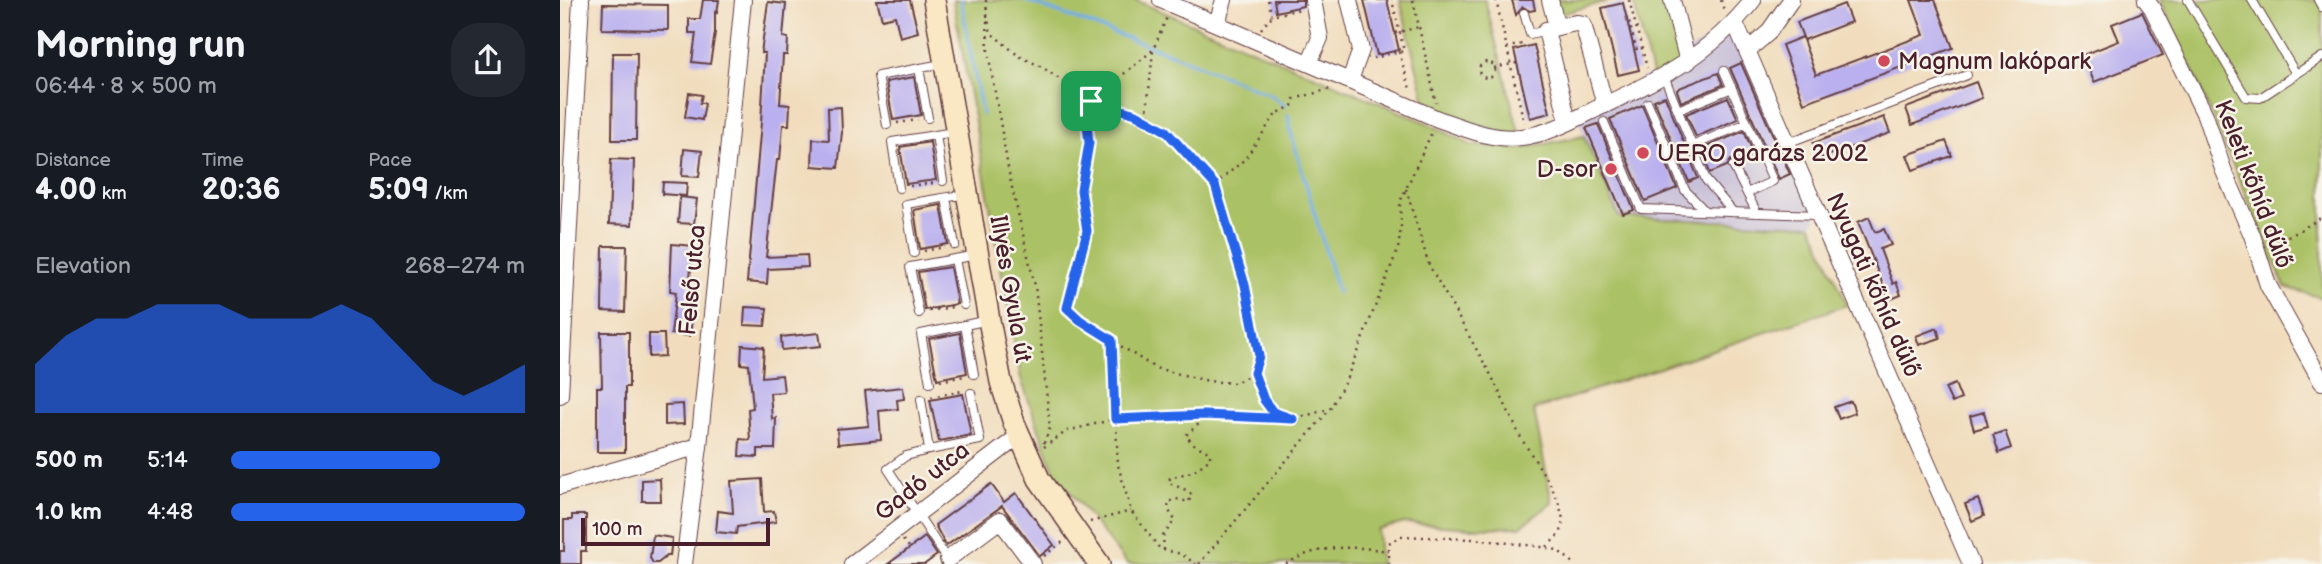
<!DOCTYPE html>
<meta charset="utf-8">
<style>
:root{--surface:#171b24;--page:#242831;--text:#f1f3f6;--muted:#9ea1a6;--accent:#2563eb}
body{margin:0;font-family:"Balsamiq Sans",sans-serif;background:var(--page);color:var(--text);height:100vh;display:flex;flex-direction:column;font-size:26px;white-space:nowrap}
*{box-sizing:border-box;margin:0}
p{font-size:23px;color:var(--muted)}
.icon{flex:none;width:38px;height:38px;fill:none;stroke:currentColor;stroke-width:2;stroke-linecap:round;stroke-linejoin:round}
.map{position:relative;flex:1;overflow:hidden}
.side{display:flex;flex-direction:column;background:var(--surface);width:560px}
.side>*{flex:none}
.scale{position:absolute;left:21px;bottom:18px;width:189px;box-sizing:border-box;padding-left:7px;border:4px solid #4a1f2b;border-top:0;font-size:19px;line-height:24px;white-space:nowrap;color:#4a1f2b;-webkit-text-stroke:5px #f7f3e8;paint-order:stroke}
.pin{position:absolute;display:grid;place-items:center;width:60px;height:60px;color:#fff;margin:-30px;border-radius:14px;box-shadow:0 4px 10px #0006}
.round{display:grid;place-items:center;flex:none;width:74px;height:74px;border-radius:28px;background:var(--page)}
.summary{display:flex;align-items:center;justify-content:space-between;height:119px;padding:0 35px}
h1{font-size:38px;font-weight:700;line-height:52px}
.figures{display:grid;grid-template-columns:repeat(3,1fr);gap:10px;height:119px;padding:7px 35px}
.figures div{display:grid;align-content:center}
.figures b{font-size:30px;font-weight:700}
.figures small{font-size:19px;font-weight:400}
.figures p{font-size:19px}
.chart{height:196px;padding:14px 35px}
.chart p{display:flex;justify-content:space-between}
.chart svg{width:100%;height:126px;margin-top:7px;fill:var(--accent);opacity:.7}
ul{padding:0 35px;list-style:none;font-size:23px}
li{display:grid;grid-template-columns:112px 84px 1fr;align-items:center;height:52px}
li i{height:18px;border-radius:9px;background:var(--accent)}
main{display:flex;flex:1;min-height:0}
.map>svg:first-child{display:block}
.industrial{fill:#c8bfd8}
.green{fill:#abc165;stroke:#7a7048;stroke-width:2}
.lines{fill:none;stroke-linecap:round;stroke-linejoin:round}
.stream{stroke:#73aee4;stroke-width:3.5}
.building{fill:#bab0ef}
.lane-casing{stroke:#633c41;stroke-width:10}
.street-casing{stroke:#633c41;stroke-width:18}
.secondary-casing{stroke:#633c41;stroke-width:24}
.path{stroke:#633c41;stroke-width:2.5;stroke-dasharray:2 5;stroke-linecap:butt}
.lane{stroke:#fff;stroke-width:8}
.street{stroke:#fff;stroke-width:16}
.secondary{stroke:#fae7c3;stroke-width:21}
.route-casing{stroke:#fff;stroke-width:14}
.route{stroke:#2563eb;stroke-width:9}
.poi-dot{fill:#d1495b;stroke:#f7f3e8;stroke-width:2.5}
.labels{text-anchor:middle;stroke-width:5;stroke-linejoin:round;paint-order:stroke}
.poi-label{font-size:24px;fill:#4a1f2b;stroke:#f7f3e8;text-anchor:start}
.street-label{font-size:24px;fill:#4a1f2b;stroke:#f7f3e8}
</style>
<main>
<section class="side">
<div class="summary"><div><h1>Morning run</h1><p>06:44 · 8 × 500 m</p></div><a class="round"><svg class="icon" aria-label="share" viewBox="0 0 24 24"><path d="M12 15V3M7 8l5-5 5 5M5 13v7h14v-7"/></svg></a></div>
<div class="figures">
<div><p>Distance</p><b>4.00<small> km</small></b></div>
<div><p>Time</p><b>20:36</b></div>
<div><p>Pace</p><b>5:09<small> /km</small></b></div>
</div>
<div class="chart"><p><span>Elevation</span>268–274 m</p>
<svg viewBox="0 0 160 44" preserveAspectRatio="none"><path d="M0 44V27L10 17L20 11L30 11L40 6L50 6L60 6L70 11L80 11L90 11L100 6L110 11L120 22L130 33L140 38L150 33L160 27V44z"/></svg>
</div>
<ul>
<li><b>500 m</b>5:14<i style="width:71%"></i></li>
<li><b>1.0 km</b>4:48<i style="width:100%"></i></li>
</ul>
</section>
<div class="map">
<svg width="1762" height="564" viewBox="0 0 1762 564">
<rect width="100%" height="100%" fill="#f7f3e8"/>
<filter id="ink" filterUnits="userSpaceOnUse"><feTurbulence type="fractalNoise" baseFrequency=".0143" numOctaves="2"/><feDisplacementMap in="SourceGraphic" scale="14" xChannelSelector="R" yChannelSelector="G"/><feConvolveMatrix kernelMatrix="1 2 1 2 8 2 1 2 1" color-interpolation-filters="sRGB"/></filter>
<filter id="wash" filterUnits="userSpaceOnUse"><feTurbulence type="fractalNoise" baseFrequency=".00686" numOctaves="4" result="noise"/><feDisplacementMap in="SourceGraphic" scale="28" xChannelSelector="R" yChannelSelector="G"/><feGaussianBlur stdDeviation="1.57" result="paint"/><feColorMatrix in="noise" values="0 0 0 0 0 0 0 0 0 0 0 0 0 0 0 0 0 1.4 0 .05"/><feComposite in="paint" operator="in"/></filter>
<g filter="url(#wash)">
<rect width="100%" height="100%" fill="#f1ddbd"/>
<path class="industrial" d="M1175,23L1258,215L1252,225L1059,217L1017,118Z"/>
<g class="green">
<path d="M393,0H575L869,124L911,145L960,149L1024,136L1059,217L1252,225L1287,305L974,410L992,503L960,527L910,528L844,523L818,530L820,564H567L494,471L461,379Z"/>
<path d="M840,0H925L960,136L880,115L866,105Z"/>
<path d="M990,0H1051L994,16Z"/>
<path d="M1073,0H1112L1128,62L1094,82Z"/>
<path d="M1599,0H1762V298L1725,287L1636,78Z"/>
</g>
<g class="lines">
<g class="stream">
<path d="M401,0L422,114"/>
<path d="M464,0L614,55L709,94L726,106"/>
<path d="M728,115L731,133L778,293"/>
</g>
</g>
<g id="blocks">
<g class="building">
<path d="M143,0H159L157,13L155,12V33L150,64L132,62L136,33H129V19H140Z"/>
<path d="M317,0H350L358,32L340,37L335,16L322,19Z"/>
<path d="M714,0H743V6L716,12Z"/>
<path d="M804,0H827L839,50L817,55Z"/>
<path d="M952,0H973L975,10L970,11L963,7L956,15Z"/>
<path d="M1351,0H1375L1393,48L1244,103L1222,45L1242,37L1256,75L1364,35Z"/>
<path d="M208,2L226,4L223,37L228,38L227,55H223L220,104L230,105L229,125H223L220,160H217L206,257L247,255L248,267L208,269L207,284L187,282L201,123L205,53H201Z"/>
<path d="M1063,3L1079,70L1058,75L1042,8Z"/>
<path d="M43,4L108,5V30L42,29Z"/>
<path d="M1284,4L1291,22L1244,40L1237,22Z"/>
<path d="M1582,12L1603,55L1534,82L1523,55L1559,41L1552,24Z"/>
<path d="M974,45L990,113L970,118L954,50Z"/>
<path d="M53,53H77L76,140H52Z"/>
<path d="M1181,63L1230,174L1219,179L1170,68Z"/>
<path d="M1158,73L1163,85L1121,102L1117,90L1119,88Z"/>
<path d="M354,77L361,115L333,120L326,82Z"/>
<path d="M1416,82L1422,98L1352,125L1346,108Z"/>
<path d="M129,93L142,95L140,103H145L142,120L125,117Z"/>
<path d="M1105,96L1138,178L1129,182L1094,100Z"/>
<path d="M1168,97L1178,119L1136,137L1126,114Z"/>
<path d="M1082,105L1117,188L1085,201L1050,119Z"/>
<path d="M281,107L282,132L278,168L252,166L253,139L269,140L268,108Z"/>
<path d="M1324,117L1330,133L1259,159L1253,143Z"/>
<path d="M1038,124L1074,210L1063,214L1026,128Z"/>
<path d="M1184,131L1194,154L1177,161L1171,160L1167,166L1150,173L1141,149Z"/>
<path d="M1386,141L1392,156L1353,170L1347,155Z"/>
<path d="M370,142L376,180L346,184L340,147Z"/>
<path d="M124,149L142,151L139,177L122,176Z"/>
<path d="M51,159L74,160L72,225L49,224Z"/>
<path d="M103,182L127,183L126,196L102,194Z"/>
<path d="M120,197L137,199L134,224L118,223Z"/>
<path d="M381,205L388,244L360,249L354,210Z"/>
<path d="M1309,217L1315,232L1324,229L1331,245L1320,249L1333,284L1336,282L1341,295L1329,300L1298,222Z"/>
<path d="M112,244L133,246L127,310H133L130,336L111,334L116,292L110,291Z"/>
<path d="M43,246H67L65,312L42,311Z"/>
<path d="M390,267L397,304L365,310L358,272Z"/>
<path d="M185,307L207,308L205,326L184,325Z"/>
<path d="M1377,328L1380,338L1359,345L1356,336Z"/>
<path d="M41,332H69V387H65V452H37V387H42Z"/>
<path d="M259,333L261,346L222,350L221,337Z"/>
<path d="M400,333L407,373L377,379L369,339Z"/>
<path d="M89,334H104L105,356L89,357Z"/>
<path d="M182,345L204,347L202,377L222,375L224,392L210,393L212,419L216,418L215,449H198V457L179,456L180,439L190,440L188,409L193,408L189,365L181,364Z"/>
<path d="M1395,384L1401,399L1392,403L1385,388Z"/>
<path d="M343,387L344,399L337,400L338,409L319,411L321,440L278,444L277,429L309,426L305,391Z"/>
<path d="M403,394L411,435L379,441L370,400Z"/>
<path d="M1291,401L1295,413L1279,419L1274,407Z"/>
<path d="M123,404L124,424L105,425V405Z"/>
<path d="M1424,412L1428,426L1414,430L1410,416Z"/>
<path d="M1445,431L1451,448L1439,453L1433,435Z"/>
<path d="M100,479L101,501H82V480Z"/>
<path d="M202,479L204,512L214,511L216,522L177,527L176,534L156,532L158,511L173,513L171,481Z"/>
<path d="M431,484L444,502L456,493L494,545L480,556L442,506L386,546L375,525Z"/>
<path d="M1418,499L1424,516L1412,521L1405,504Z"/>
<path d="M12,515H26V551H21V564H0V551H4V520H12Z"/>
<path d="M93,535L112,538L110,556H107L98,563H93L90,558Z"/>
<path d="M365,537L377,555L365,564H328Z"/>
</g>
</g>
</g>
<g filter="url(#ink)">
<use href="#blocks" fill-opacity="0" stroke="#633c41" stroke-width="2"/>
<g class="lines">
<defs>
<g id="lane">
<path d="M1628,0L1686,97L1700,98L1762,57"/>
<path d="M1692,0L1736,74"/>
<path d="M1758,0L1762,7"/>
<path d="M964,13L970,34L986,30"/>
<path d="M359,68L368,118"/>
<path d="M1164,71L1213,181L1187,193"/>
<path d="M1104,76L1146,180L1173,212"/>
<path d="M1088,103L1125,190L1145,211"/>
<path d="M1118,110L1172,88"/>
<path d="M1044,122L1081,209L1258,215"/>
<path d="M327,125L318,76L382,64"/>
<path d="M376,135L383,181"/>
<path d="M1227,143L1407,75"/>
<path d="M1132,146L1187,123"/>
<path d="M1173,166L1197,213"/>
<path d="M339,188L332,142L394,132"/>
<path d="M386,198L395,245"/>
<path d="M354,253L346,204L407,194"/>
<path d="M395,259L404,305"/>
<path d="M359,313L350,267L417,255"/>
<path d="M405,325L414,374"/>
<path d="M370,383L361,334L429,320"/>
<path d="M361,399L369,450L346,456L328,469L389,562"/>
<path d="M369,450L420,440L411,393"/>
</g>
<g id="street">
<path d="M601,0L878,119C904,128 933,141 961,137C988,134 1012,121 1036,109C1100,79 1149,56 1193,0"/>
<path d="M789,0L801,50L790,80"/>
<path d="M990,0L997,27L986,30L1008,122"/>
<path d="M1112,0L1128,62"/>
<path d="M1586,0L1592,8L1645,115L1663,169L1692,235L1708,285L1762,382"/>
<path d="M657,23L664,0"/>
<path d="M1175,23L1411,564"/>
<path d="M997,27L1016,23L1023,24L1045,105"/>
<path d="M1187,51L1208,33L1231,0"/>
<path d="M749,63L760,38L753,0"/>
<path d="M0,395L21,0"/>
<path d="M0,486L139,446"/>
<path d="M388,559L440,520L473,564"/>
<path d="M124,564L139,446L183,0"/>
<path d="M292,564L460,435"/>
</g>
<path id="secondary" d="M374,0L429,320L441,382L454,423L479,479L539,564"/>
</defs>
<use href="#lane" class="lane-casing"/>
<use href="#street" class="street-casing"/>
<use href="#secondary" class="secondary-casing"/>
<g class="path">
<path d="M426,0L427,15"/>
<path d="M708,0L712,16"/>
<path d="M853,0L876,103"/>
<path d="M936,0L964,123"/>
<path d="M1069,0L1087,68"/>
<path d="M1161,0L1164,11"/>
<path d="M427,15L431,33L459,56L482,67L531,101L576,114L592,122L606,131L655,185L685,285L699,357L694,373L675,383L648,381L595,368L520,320L507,308L527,231L521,189L529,143L527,124L531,101L593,50L607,17"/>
<path d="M1066,18L1068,17L1076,49L1081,48"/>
<path d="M427,21L428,52L450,179L475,286L490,428L483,445"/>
<path d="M701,29L712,16L740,9"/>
<path d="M835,33L859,27"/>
<path d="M946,48L966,43"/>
<path d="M839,52L851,92"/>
<path d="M813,58L844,51L832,0"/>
<circle cx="927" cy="70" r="8"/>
<path d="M934,68L957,63"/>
<path d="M592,122L587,111L593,50"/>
<path d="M337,123L358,120"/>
<path d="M655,185L685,159L716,114L732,106L734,99L770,89"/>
<path d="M350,186L374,183"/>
<path d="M846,189L869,265L932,377L961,438L992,487L1000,507L1003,519L1001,532L986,548"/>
<path d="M1707,240L1732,235L1762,217"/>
<path d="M364,251L385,247"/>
<path d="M369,311L393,307"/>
<path d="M552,340L558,465L571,511L600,549L621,554L636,564"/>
<path d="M694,373L704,400L713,412L730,418"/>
<path d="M380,381L405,376"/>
<path d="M371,397L402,391"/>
<path d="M484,447L507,431L555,419L644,415L733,419L770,409"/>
<path d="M530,522L571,511"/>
<path d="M343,540L350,548"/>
<path d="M604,550L603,536L615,520L609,511L608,502L616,499L629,502L631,494L626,490L609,483L610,478L634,471L650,459V453L632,443L626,435L640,423L639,415"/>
<path d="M484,556L504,541"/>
<path d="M639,564L770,409L786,380L838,249L841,227L840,202L872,132"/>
<path d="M726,564C759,544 792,546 829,551"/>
<path d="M829,564V543L840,536L913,539L976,546L997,550L1015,564"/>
</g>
<use href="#lane" class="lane"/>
<use href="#street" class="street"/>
<use href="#secondary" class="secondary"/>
</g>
</g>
<g class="lines" filter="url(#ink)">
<defs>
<path id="route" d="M531,101L576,114L606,131L655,185L685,285L699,356L694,373L704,400L713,412L733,419L644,415L555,419L552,340L520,320L507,308L527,231L521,190L529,143L527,124Z"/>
</defs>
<use href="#route" class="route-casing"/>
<use href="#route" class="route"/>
</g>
<g class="poi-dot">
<circle cx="1324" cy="61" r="7"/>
<circle cx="1083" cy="153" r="7"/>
<circle cx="1051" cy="169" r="7"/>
</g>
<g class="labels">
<g class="poi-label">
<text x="1338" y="69">Magnum lakópark</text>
<text x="1097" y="161">UERO garázs 2002</text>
<text x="1037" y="177" text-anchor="end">D-sor</text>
</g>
<g class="street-label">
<text transform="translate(1694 184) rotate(69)" y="8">Keleti kőhíd dűlő</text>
<text transform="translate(132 280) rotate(-85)" y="8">Felső utca</text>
<text transform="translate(1314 285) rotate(66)" y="8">Nyugati kőhíd dűlő</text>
<text transform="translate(451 289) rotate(80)" y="8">Illyés Gyula út</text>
<text transform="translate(362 481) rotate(-38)" y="8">Gadó utca</text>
</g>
</g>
</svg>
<div class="scale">100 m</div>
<div class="pin" style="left:531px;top:101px;background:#1e9e55"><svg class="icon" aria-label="arrive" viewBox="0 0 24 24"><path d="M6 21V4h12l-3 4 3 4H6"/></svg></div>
</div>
</main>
